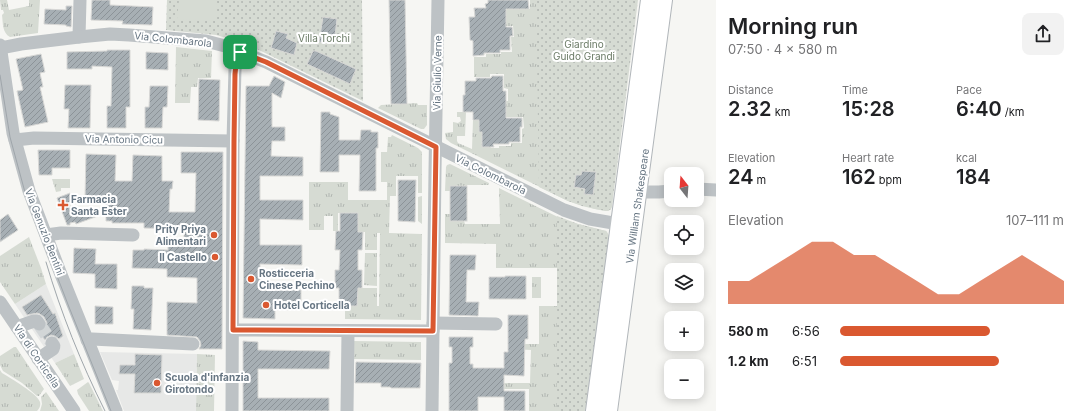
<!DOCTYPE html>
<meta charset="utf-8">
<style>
:root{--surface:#fff;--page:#f2f2f2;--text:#202124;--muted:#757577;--accent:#da5830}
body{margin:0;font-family:Inter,sans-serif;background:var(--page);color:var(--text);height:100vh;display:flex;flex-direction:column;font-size:15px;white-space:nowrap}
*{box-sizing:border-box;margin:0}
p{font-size:13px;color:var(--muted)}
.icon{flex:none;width:22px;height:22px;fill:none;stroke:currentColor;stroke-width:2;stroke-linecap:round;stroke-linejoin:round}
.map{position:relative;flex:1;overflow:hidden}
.drawer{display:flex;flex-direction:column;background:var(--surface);width:360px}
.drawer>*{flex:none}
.needle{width:26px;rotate:343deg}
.fabs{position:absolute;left:664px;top:167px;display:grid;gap:8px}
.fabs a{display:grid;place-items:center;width:40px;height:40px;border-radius:8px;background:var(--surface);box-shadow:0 2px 10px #0003;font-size:20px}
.pin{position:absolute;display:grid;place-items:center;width:34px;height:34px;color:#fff;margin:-17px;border-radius:8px;box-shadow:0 2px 6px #0006}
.round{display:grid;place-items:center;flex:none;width:42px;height:42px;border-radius:8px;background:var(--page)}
.summary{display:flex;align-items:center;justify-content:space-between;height:68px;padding:0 12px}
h1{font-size:22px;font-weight:600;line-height:30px}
.stats{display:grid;grid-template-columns:repeat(3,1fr);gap:6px;height:68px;padding:4px 12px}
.stats div{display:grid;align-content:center}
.stats b{font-size:20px;font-weight:600}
.stats small{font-size:11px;font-weight:400}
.stats p{font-size:11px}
.chart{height:112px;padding:8px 12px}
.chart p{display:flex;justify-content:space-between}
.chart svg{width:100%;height:72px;margin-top:4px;fill:var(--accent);opacity:.7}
ul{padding:0 12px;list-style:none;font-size:13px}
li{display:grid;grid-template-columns:64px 48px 1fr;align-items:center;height:30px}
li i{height:10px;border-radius:5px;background:var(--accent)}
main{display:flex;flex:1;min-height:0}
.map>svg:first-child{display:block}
.built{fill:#e7e8e7}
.grass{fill:url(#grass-tufts)}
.park{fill:url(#park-dots)}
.garden{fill:#d6dbd3}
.building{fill:url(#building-hatch);stroke:#d8d8d6}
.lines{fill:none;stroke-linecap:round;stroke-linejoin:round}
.minor-tunnel{stroke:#d2d6d7;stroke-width:13;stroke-dasharray:13 6;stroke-linecap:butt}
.major-casing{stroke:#b1b6ba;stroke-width:18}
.minor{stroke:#bdc2c5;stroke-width:13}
.major{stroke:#fff;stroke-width:16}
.tram{stroke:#9fa6ab;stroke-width:1}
.route-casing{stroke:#fff;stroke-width:8}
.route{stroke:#da5830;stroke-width:5}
.poi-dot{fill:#da5830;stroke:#fff;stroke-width:1.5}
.labels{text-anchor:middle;stroke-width:4;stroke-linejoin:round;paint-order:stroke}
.park-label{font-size:10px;fill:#6a7a65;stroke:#fff}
.street-label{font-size:10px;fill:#677683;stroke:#fff}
.poi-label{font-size:10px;font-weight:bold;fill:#677683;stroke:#fff;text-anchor:start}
</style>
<main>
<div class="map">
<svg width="716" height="411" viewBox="0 0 716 411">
<defs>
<pattern id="grass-tufts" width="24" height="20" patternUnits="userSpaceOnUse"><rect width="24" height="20" fill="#d6dbd3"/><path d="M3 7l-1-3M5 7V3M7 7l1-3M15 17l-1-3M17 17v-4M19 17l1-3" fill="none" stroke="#b1b6b1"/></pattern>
<pattern id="park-dots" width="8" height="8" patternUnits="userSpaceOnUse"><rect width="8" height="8" fill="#d6dbd3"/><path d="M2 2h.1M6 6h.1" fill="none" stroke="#b1b6b1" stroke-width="1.8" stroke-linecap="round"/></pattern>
<pattern id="building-hatch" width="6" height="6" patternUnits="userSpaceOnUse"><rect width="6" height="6" fill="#a7afb4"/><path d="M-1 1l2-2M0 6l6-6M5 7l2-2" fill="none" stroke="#8c9398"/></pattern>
</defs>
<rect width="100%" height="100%" fill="#f6f6f3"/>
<g class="built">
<path d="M46,284L74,354L55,363L15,304Z"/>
<path d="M100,352L197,354L196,411H124L116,390H118L119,381L112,380Z"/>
</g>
<g class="grass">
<path d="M0,0H7L9,10L29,6V0H40L38,33L10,37C2,33 3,22 2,15L4,13L3,10H1Z"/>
<path d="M530,0H624L612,206L611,209L608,211H605L595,209L568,201L451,143L446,139L445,133L453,132V122L458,123L461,121L460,117H457V112H466L465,136H457V141L458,143L472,149L473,120H477V112L502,121L479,122V132H482L491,148H499V146H511V143H522V129L524,128L523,117H506V107L484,101H508V89L504,88V74H490V77H474V57H486V54H501V52H512L511,37H514L513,26H496L506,9H530Z"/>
<path d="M176,47L212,51L211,78H198L197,87H191L190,103H175Z"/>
<path d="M417,103L418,105H427V125L424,129H421L378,108L381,105Z"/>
<path d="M392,135L418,148L422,152V193H418V176H396V196H390L389,233L422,234L421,320L345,319V306H357L358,288H377V306H379L380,233H377V250H365V232H358V213H338V231H333V216H324V230H309V182H348V200H387V182H381V152H387L388,137H391Z"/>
<path d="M450,164L489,183V184L488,185H467V186L450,191H445L446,167L447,165Z"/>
<path d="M52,179H70V188H61V191L56,192Z"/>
<path d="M499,188L562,219L578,224L606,231L608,234L609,239L585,411H529V389H504V383H530L531,350L511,349V344H539V306H557V268H496V244L445,243V214H450V221H464L465,224H500Z"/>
<path d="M422,196V224L418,221V197Z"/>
<path d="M29,237L41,268L46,284L15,304L0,282V256Z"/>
<path d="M365,253H377V286L364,285Z"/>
<rect x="532" y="277" width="9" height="21"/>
<path d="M353,341L421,342V360L353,359Z"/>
<path d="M14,347H16L44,389L39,396H37L22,383L3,371L0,365V356Z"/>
<path d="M74,354L84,379L70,386L55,363Z"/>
<path d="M197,354L215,355L214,411H196Z"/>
<path d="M0,370L2,373C10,378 38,394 40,402C41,406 39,409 37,411H0Z"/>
<path d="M88,382L89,383L103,411H89L78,394L77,390Z"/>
<path d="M46,392L59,411H40L42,404L41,397Z"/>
</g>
<g class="park">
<path d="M167,0H362L363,101L261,51L244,43L216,35L166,30Z"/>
<path d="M536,0H638L612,206L611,209L608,211L595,209L582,206L568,201L539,187Z"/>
<path d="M557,216L578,224L606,231L607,232L609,236L585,411H557Z"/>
</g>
<path class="garden" d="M179,0H217L216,21L177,19Z"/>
<g class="building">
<path d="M92,0H110V5L153,7L152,25L122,24L123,21L91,20Z"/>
<path d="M389,0H405L407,104H391Z"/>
<path d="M488,0H528L529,9H506V27H512L513,36H510V50H500V53H484V55L473,56V41L470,40L469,17H475L474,8H486L485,4L488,3Z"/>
<path d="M66,6H72L71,27L66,26V25L44,24L45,9L66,10Z"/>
<path d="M323,17L337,19L334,44L319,42Z"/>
<path d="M276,31L288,34L286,38L297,43L294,55L271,48Z"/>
<path d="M107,50H130V107H126V128H107V106H111L112,67L92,66V69H67V52L107,51Z"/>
<path d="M313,51H316L356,69L350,84L307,64Z"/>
<path d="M146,52L168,53V70L146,69Z"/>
<path d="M41,54L45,72L40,73L43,87H40L48,122L25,127L17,91L23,90L16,59Z"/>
<path d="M274,76L285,82L281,98L272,93V127H285V141H272L271,156L303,157V176H260V200H303V220L260,219V245H302V265L260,264V290H301V310H275V319L243,318L246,86H269Z"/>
<path d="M492,76H503V91H506V118H522V127H520V142H509V144H493L494,147H482V132H479V120H473V112H463V95H465V81H476V78H491Z"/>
<path d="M199,79L220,80L219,121L198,120Z"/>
<path d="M65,85H91L90,128H68L69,109H64Z"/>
<path d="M150,86H168L167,107H163L162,128H145V107H149Z"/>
<path d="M321,112H330V114L339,117V140H360L361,130H371V132H378V148H376V191H359L360,155H339V172H320Z"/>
<path d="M38,150H70V168H52V175H39Z"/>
<path d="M181,152H223L222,349H199L201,345L200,341L197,337L167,335V302L197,303V278L167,277V269L132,268L133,250H144V249L168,250V245H184V229L144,228V223H112V221H106V212H104L105,197L85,198L86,154L116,155L115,181H132L133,155L162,156V181H173L172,189H170L169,212H195L196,173H181Z"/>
<path d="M582,171L596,172L593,195L584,194L585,189L574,187L576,175H581Z"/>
<path d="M398,180H416L415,222L398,221Z"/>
<rect x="450" y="186" width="17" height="35"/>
<path d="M70,193V215L98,216L76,224L75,222L70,223V225H67L57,198Z"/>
<path d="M340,213H358V232H363L362,250H358V270H362V288H358L357,306H339V288H335V270H339L340,250H335L336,231H340Z"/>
<path d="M8,214L18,230L0,242V220Z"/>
<path d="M74,248L96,249L95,264H117V289L95,288V274L73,273Z"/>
<path d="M450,255H476L475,270H467L466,302H479L478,316L449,315Z"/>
<path d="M505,276H526V299H489V277H505Z"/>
<path d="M132,286H144V288H153L151,330L133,329L134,309H131Z"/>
<path d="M41,295L53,314L55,313L63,336L59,339L55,336L51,335L47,337L45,340L39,332L43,331L46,327L47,323L44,317L40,314L37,313L27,315L22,307Z"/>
<path d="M95,306L113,307V324H95Z"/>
<path d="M508,315H528V339H525L524,376L504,375V391H525V411H504V397H478V411H449V363H452V347H449V337H473V347H470V364H473V368H504V352H508Z"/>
<path d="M243,341L258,342V350L330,351L329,369H258V398H329V411H243Z"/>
<path d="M135,354L162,355L161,393H134L135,374H119L120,365H135Z"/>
<path d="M356,362L421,363L420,388H391L390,387H381V383H355Z"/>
</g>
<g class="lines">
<path class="minor-tunnel" d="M39,324L52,343"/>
<defs>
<g id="major">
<path d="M594,411L649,0"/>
<path d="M609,411L664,0"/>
</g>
</defs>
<use href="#major" class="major-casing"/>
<g class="minor">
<path d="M79,37L80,0"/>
<path d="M0,45L13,133L29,191L60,272L116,411"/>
<path d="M0,48L21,44L79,37L110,34L129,35L206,41L225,46L266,62L564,210L590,219L619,224"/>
<path d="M15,140L34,138L233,141"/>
<path d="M697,189L716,190"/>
<path d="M638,192H659L671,191"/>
<path d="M46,235L61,233L133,235"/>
<path d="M0,302L74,411"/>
<path d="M433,323L496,324"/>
<path d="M17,327L34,321H37L39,324"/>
<path d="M233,330L433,331"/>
<path d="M87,340L92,339L193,344"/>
<path d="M38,359L53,349L54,346L52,343"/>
<path d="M232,411L233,141L235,69L240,52"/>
<path d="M347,411L348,331"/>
<path d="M432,411L435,170L438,0"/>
</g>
<use href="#major" class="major"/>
<g class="tram">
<path d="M0,75L10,137L26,196L69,307L111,411"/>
<path d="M46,262C61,313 81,363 105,411"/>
</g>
</g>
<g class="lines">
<defs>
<path id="route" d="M240,52L266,62L436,147L433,331L233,330L234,141L235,74L236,64Z"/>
</defs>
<use href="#route" class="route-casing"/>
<use href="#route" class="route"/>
</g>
<g class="poi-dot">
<path d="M61 199h4v4h4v4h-4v4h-4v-4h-4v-4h4z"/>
<circle cx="214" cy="235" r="4"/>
<circle cx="215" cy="257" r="4"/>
<circle cx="251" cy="279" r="4"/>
<circle cx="266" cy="305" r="4"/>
<circle cx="157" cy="383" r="4"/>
</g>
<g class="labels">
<g class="park-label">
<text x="324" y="42">Villa Torchi</text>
<text x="584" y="48">Giardino<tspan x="584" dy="12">Guido Grandi</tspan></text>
</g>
<g class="street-label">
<text transform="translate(173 39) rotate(6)" y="4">Via Colombarola</text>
<text transform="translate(437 73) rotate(-89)" y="4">Via Giulio Verne</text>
<text transform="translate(124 139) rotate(1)" y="4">Via Antonio Cicu</text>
<text transform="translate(491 174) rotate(26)" y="4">Via Colombarola</text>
<text transform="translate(637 206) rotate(-82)" y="4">Via William Shakespeare</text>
<text transform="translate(45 232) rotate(69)" y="4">Via Genuzio Bentini</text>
<text transform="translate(37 356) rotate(56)" y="4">Via di Corticella</text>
</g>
<g class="poi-label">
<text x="71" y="203">Farmacia<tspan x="71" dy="12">Santa Ester</tspan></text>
<text x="206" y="233" text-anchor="end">Prity Priya<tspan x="206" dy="12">Alimentari</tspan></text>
<text x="207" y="261" text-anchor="end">Il Castello</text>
<text x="259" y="277">Rosticceria<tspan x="259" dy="12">Cinese Pechino</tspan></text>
<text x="274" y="309">Hotel Corticella</text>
<text x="165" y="381">Scuola d'infanzia<tspan x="165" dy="12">Girotondo</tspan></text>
</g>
</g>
</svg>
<div class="fabs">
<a><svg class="needle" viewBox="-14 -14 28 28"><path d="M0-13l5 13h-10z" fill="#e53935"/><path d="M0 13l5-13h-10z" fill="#757577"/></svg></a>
<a><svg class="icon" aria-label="locate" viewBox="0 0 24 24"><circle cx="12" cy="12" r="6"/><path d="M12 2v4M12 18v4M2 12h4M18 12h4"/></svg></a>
<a><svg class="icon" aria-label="layers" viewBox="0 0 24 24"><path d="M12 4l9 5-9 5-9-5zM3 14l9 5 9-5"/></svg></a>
<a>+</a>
<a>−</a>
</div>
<div class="pin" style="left:240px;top:52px;background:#1e9e55"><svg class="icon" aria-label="arrive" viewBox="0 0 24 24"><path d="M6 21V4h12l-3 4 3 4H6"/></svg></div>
</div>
<section class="drawer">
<div class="summary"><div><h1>Morning run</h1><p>07:50 · 4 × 580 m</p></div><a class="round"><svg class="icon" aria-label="share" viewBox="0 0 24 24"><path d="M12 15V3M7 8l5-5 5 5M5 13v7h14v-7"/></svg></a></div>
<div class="stats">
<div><p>Distance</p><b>2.32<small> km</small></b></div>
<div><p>Time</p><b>15:28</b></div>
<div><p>Pace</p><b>6:40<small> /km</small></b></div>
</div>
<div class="stats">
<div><p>Elevation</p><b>24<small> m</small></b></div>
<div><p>Heart rate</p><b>162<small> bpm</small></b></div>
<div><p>kcal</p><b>184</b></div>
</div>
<div class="chart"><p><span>Elevation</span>107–111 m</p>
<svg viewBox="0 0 160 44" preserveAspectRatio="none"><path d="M0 44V30L10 30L20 22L30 14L40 6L50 6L60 14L70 14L80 22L90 30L100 38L110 38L120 30L130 22L140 14L150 22L160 30V44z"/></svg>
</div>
<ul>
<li><b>580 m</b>6:56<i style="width:67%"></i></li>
<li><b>1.2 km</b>6:51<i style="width:71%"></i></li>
</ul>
</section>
</main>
